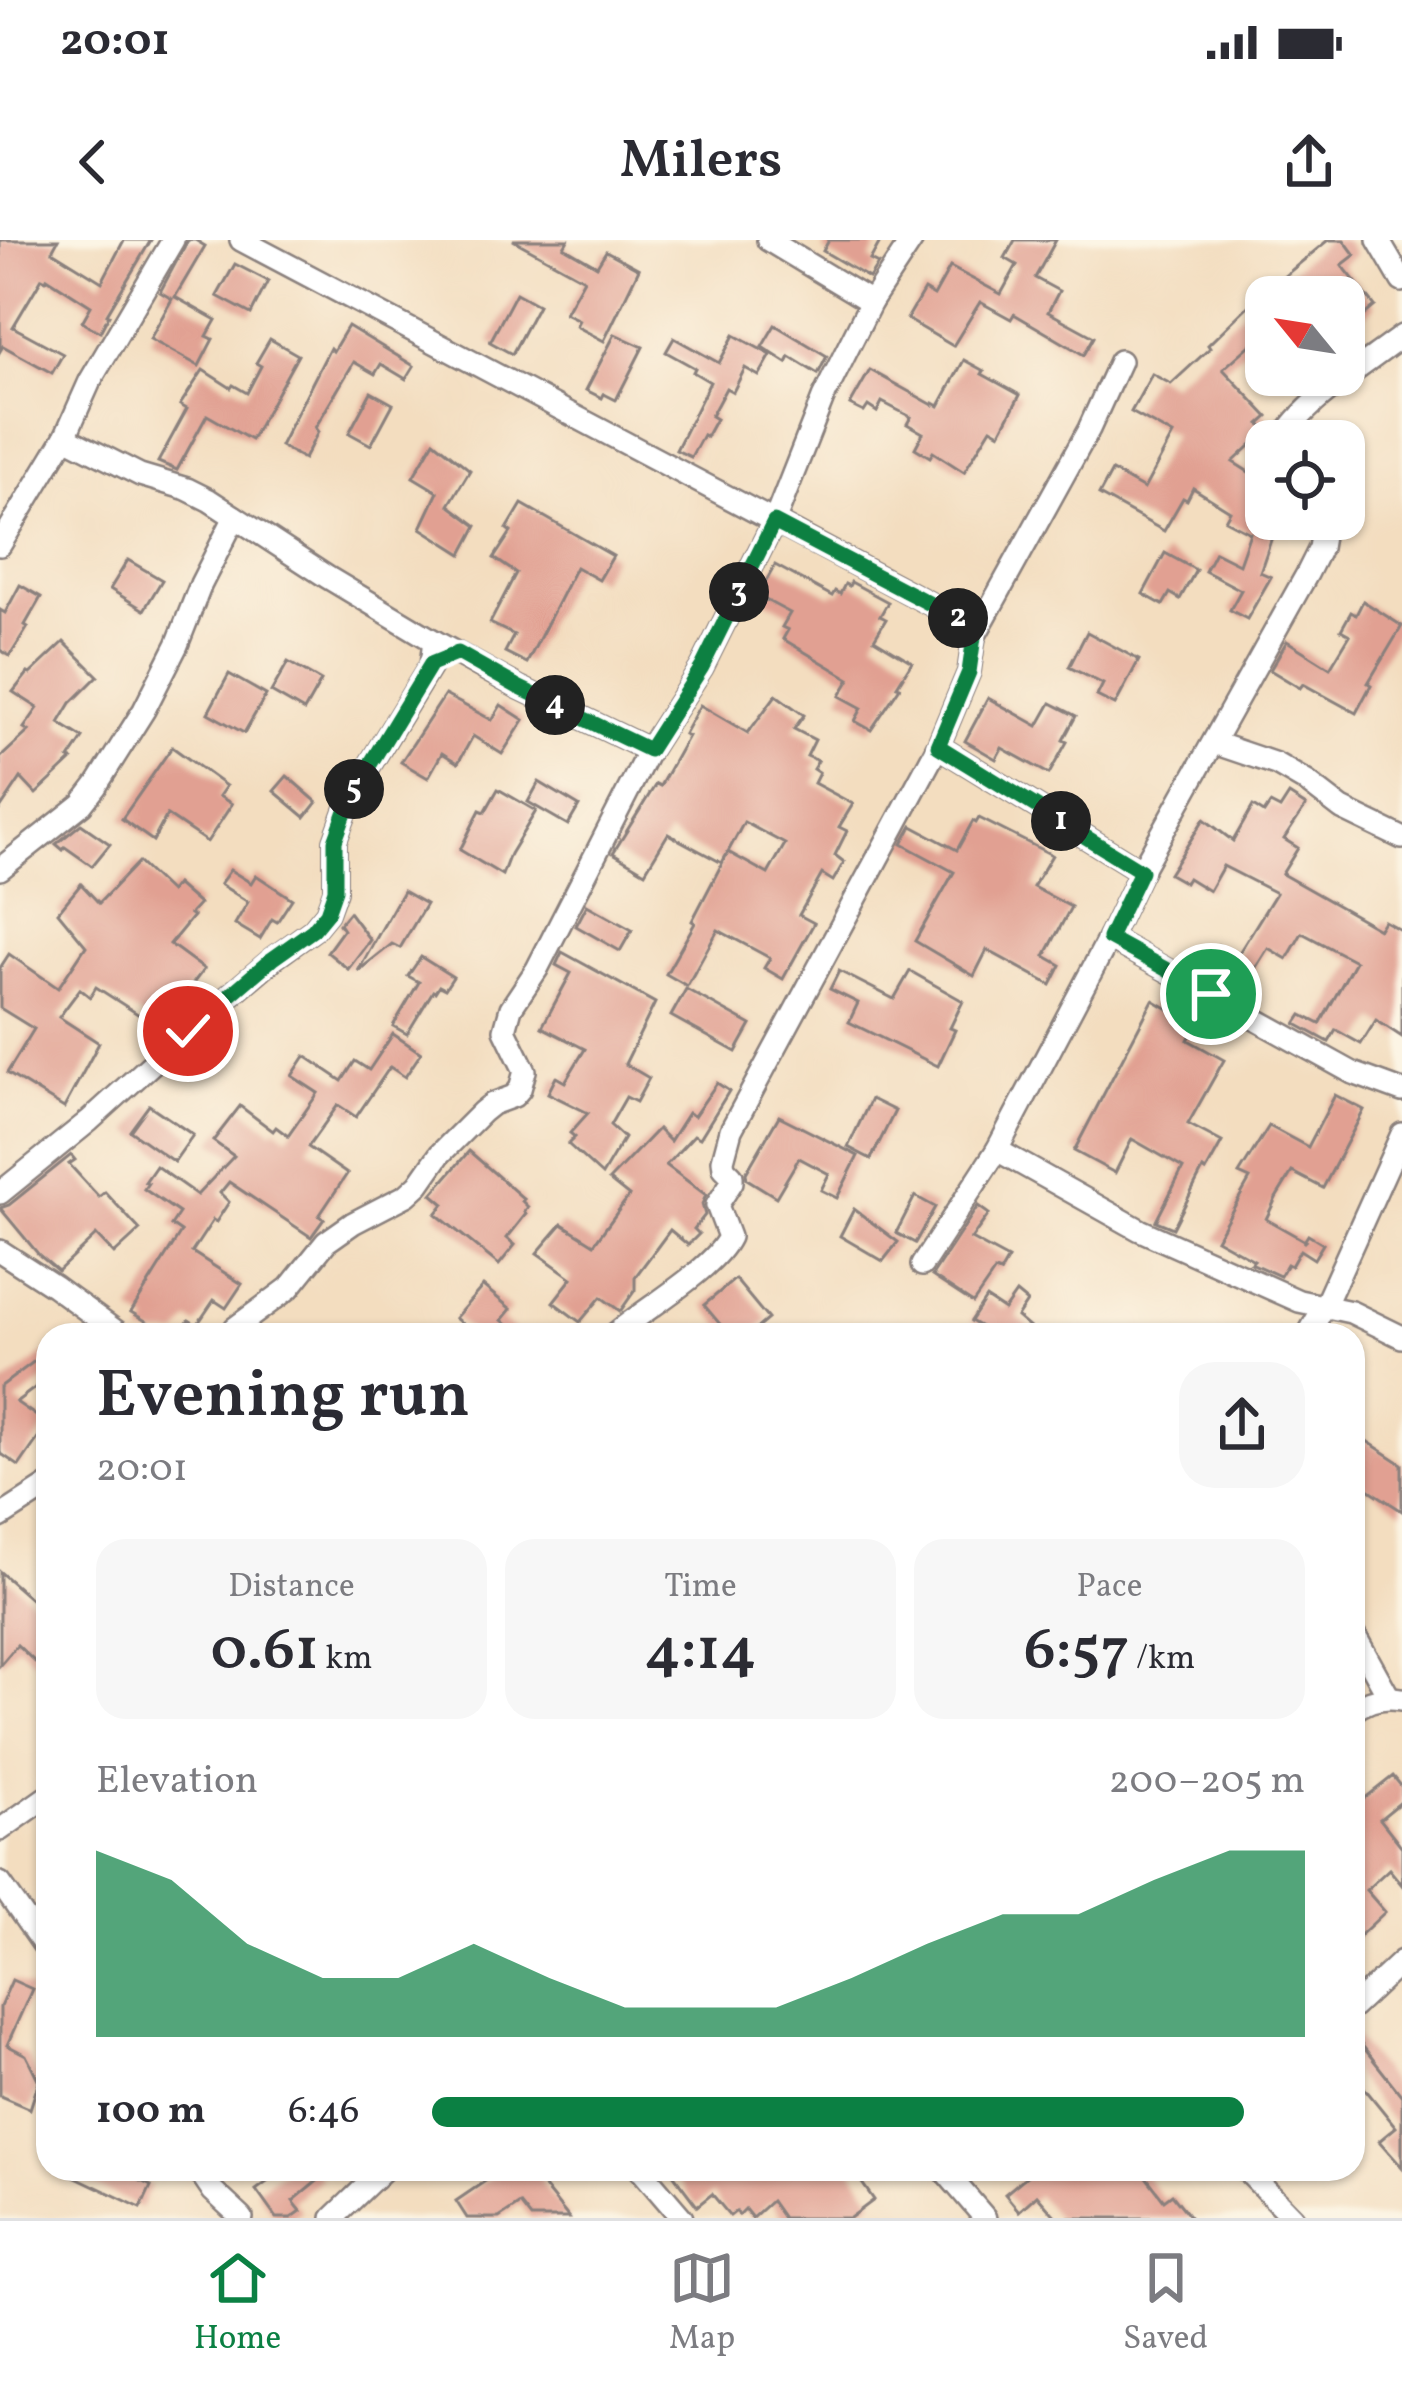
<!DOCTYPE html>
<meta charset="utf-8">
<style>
:root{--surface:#fff;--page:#f7f7f7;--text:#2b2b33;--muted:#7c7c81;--line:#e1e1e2;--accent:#0b8043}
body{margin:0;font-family:Vollkorn,serif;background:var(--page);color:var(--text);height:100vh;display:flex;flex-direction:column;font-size:45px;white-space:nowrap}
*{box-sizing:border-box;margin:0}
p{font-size:39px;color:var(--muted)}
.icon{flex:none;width:66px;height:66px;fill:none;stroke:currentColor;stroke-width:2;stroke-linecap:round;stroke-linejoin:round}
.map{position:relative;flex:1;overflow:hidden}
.sheet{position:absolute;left:36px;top:1083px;width:1329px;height:858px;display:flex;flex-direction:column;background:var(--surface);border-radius:36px;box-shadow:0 3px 9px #0004}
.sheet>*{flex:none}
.needle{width:78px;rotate:300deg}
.controls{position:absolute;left:1245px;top:36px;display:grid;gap:24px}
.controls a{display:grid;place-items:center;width:120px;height:120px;border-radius:24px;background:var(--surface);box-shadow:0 3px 9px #0004;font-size:60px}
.pin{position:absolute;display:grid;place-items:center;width:102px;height:102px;color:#fff;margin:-51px;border:6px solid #fff;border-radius:50%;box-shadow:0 3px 12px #0007}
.km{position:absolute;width:60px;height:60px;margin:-30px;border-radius:50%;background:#222;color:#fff;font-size:33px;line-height:60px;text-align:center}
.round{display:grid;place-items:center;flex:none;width:126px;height:126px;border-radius:36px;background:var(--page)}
.overview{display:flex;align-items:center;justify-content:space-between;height:204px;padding:0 60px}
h1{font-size:66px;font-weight:600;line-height:90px}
.stats{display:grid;grid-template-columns:repeat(3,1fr);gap:18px;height:204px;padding:12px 60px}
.stats div{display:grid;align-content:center;border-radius:30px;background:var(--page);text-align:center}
.stats b{font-size:60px;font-weight:600}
.stats small{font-size:33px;font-weight:400}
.stats p{font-size:33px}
.chart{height:336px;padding:24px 60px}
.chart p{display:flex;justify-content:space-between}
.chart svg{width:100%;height:216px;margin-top:12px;fill:var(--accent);opacity:.7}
ul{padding:0 60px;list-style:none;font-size:39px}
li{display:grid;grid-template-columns:192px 144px 1fr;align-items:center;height:90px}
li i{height:30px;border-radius:15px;background:var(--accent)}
.status{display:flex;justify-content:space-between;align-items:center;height:84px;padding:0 60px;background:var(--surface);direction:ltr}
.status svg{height:33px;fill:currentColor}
header{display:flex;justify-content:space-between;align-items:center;height:156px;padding:0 60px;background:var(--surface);font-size:54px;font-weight:600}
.menu{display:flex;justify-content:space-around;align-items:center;height:168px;border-top:3px solid var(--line);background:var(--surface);font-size:33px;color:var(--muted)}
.menu a{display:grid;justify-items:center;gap:6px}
.menu .on{color:var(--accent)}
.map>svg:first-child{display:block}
.building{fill:#e1a092}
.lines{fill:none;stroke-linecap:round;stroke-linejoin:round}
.minor-casing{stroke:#8a807d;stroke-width:26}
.minor{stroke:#fff;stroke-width:21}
.route-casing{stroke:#fff;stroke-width:24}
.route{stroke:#0b8043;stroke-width:15}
</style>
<div class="status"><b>20:01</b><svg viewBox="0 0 49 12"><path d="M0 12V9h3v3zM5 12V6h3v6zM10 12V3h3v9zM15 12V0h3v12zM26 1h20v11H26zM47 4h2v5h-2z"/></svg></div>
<header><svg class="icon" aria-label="back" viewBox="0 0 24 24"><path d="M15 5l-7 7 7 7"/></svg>Milers<svg class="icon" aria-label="share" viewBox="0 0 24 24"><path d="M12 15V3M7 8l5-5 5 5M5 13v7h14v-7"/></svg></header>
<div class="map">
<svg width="1402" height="1978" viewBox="0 0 1402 1978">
<rect width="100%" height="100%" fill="#fcf5e5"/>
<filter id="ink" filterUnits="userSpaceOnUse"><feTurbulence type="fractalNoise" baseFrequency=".00833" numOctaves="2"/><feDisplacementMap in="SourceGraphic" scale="24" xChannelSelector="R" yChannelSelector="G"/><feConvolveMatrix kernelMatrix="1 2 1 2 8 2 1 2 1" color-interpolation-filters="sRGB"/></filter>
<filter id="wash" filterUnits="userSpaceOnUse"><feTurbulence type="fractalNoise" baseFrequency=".004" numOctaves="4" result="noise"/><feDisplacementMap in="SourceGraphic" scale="48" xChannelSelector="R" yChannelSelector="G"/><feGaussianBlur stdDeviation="2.7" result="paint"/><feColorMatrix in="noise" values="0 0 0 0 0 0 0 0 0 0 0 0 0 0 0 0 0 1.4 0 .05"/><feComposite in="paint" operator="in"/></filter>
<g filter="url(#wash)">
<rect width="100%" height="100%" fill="#f3ddbf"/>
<g id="blocks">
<g class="building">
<path d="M0,0H58L52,11L102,42L124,0H151L107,74L109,75L100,92L82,82L91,66L47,38L46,40L42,38L13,87L63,114L52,133L3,106L0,111Z"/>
<path d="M188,0H195L205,6L175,57L216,80L207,96L213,99L199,126L150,99L172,59L160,52Z"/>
<path d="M513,0H568L564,7L597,26L606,11L639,29L604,101L576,86L579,80L565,73L584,39Z"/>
<path d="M829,0H881L870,20L878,24L869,38L823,11Z"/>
<path d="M1015,0H1056L1035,38L1059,51L1048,72L1094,97L1084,115L1014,74L1011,79L980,62L953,106L907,79L924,50L934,56L950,27L1001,54L1017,25L1005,18Z"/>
<path d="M1328,0H1344L1355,15L1342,25L1375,66L1344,92V57H1266V91L1223,129L1268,177L1260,184L1266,191L1233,222L1266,243V279H1289L1273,294L1260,332L1271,337L1247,379L1230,370L1241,350L1205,331L1215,312L1239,324L1250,293L1225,280L1230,271L1193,248L1187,260L1183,258L1164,291L1099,255L1112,231L1144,249L1173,195L1131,172L1152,134L1171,144L1210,108L1208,105L1247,67Z"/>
<path d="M235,24L268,41L251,74L217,56Z"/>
<path d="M516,53L538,65L512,114L490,102Z"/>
<path d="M775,85L827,116L818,134L790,117L787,123L762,107Z"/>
<path d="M348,86L414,126L406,139L381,124L375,134L354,122L315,188L318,192L304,219L280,206L330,108L333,111Z"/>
<path d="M615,94L643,107L616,160L604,154L602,158L586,150Z"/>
<path d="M734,95L771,115L759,136L745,128L733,152L726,148L711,176L716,179L706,197L703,195L691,217L676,210L710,142L693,132L695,128L666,112L674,98L719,123Z"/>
<path d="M270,99L298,115L251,200L207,175L177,230L158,222L187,169L180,165L203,130L231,148L233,145L247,153L261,126L256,123Z"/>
<path d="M964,120L984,131L982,134L1020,155L1000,193L991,188L964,232L933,212L930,217L915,208L923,193L907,184L911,177L882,162L877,172L868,166L864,172L850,165L870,130L933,165L934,163L939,166Z"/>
<path d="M371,152L393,164L371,205L349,193Z"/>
<path d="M434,201L470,230L449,265L477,286L462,314L421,288L438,252L413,237Z"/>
<path d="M522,264L613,316L599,340L576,327L527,423L505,412L514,395L490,383L516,333L494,318L511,292L507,289Z"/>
<path d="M1165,313L1196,330L1180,359L1170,353L1163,365L1143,354Z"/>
<path d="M128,320L162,340L144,370L110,349Z"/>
<path d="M775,325L832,356L835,351L840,354L845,344L849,346L851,342L888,362L880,376L886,379L874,399L912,422L897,446L900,447L871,490L855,481L862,468L840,456L850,439L783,399L788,390L782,387L790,373L758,356Z"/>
<path d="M20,345L41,357L25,385L28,387L10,416L0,410V370L5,373Z"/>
<path d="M1363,361L1402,386L1368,443L1371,445L1356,473L1303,444L1300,448L1270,430L1287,401L1330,428L1350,395L1341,390L1351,372L1356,375Z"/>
<path d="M1087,392L1139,420L1115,465L1097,456L1103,444L1069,427Z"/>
<path d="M64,402L98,436L71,463L59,483L83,498L69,519L72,520L36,554L21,538L0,569V518L29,491L24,488L38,468L13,452L28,433L30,434Z"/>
<path d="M288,422L321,441L304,471L271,452Z"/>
<path d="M229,434L266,455L244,493L208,473Z"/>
<path d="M445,455L492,480L501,465L524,480L502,514L473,496L458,523L442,513L428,538L401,522Z"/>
<path d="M776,455L804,475L794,489L815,500L807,516L818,521L813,529L819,533L814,543L853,564L839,587L847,591L835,615L844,622L833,641L822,634L799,675L814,683L783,739L764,728L770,718L718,690L687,746L666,734L695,683L692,681L728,612L768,634L785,604L744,582L722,623L668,594L645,632L613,613L656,544L660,546L688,496L684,494L700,465L748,493Z"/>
<path d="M988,458L1038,486L1051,463L1076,476L1063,500L1067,502L1049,534L1002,508L996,519L965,501Z"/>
<path d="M172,507L226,546L219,556L232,564L207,602L167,575L153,601L122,579Z"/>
<path d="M287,536L317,562L305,577L274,551Z"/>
<path d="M539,542L579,566L568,585L528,562Z"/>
<path d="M498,549L536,571L510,614L502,635L460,610L480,570L485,572Z"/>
<path d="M1289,555L1306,566L1284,599L1298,608L1282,634L1379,689L1384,681L1402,691V797L1376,780L1361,804L1336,790L1329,802L1296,784L1302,775L1320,784L1355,721L1302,693L1287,719L1268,708L1243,748L1224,736L1220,742L1203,733L1218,705L1237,716L1276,653L1223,626L1209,651L1188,638L1185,643L1169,634L1204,579L1233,601L1253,566L1264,573L1270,564L1280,569Z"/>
<path d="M979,578L1052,615L1033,647L1071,667L1045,716L1061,725L1051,745L987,710L974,736L915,701L954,632L902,604L912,586L957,610L973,581L976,583Z"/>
<path d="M81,584L110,604L92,626L65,607L63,610L56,604Z"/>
<path d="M138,622L170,652L176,644L199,664L190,674L193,676L170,704L204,729L178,763L187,772L167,790L153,777L150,782L96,747L90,757L80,749L59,777L99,803L64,868L7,833L34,789L0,768V728L9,714L58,748L86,706L58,672L81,644L99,663Z"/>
<path d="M230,630L251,643L256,635L292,659L277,682L272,679L260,699L235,684L248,662L220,644Z"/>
<path d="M403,651L426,664L400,708L392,704L358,731Z"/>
<path d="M587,665L632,690L620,711L576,686Z"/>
<path d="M349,672L370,700L348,729L327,712L343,690L339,684Z"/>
<path d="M562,712L655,763L625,824L649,838L636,862L626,857L610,885L624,898L602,935L568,904L575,897L570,893L588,873L548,853L556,837L565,842L585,809L542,787L571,733L556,725Z"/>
<path d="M421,717L453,737L445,749L439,746L435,752L433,751L407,794L393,786L419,742L408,736Z"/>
<path d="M839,731L894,759L910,731L963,761L950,788L955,790L938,826L849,782L858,763L830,749Z"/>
<path d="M686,749L751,785L736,812L671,776Z"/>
<path d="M1153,760L1196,785L1188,800L1224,820L1188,884L1222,902L1206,931L1203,929L1173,988L1156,981L1183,928L1132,899L1115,933L1074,911Z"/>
<path d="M393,794L421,813L405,837L390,827L356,877L338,865L308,907L347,934L319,976L324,979L311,997L229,942L220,953L229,962L216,982L213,980L192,1012L242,1044L226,1068L214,1060L197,1085L189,1080L179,1095H141L149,1083L131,1072L181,992L171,985L179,973L144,949L148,943L145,942L156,926L197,955L234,916L213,901L240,866L273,891L276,887L288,896L318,853L292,836L305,816L342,841L355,821L369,830Z"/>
<path d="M717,843L729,851L713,877L700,898L694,895L666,925L706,955L702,964L705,975L694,989L699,994L688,1005L670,990L635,1037V1050L621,1070L620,1071L601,1057L580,1082L553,1062L572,1038L537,1013L562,984L594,1004L629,956L609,940L658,889L670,901L688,873L694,876Z"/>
<path d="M1335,855L1364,870L1323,948L1292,932L1276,958L1266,979L1305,1001L1303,1003L1308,995L1323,1004L1314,1019L1300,1010L1291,1026L1287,1024L1280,1036L1251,1023L1254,1020L1216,999L1250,939L1239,934L1269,886L1308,907Z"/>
<path d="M871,859L895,871L871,919L848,907Z"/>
<path d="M149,865L193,895L174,922L130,891Z"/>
<path d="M779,876L858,916L837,958L821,950L829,934L799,918L776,957L747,939L746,933Z"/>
<path d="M469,911L524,959L522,961L528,967L524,972L526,974L507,998L515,1005L499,1025L436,974L444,964L432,954Z"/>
<path d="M71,915L75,920L69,924L99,957L105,952L140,990L114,1014L96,995L58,1031L39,1015L0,968L9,965Z"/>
<path d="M915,956L935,967L915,1003L896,993Z"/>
<path d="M978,966L989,974L971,999L1008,1019L1000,1033L995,1031L973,1063L932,1036Z"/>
<path d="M854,969L898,1002L883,1021L840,996Z"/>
<path d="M735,1039L768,1079L749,1095H729L704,1065Z"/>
<path d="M483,1046L511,1069L502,1080L519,1095H476L455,1078Z"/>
<path d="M1016,1053L1027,1062L1017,1077L1038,1095H994L971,1081L986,1058L1004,1070Z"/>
<path d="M48,1111V1138L16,1162L48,1184L19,1226L0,1213V1147Z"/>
<path d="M1353,1192L1402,1224V1271L1353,1239Z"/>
<path d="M0,1332L48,1374V1434L17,1405L0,1425Z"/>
<path d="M1393,1536L1402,1547V1561L1380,1579L1402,1607V1645L1389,1629L1366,1650L1385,1672L1353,1702V1545L1364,1559Z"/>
<path d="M12,1740L32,1749L7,1805L26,1815L39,1841L30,1869L0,1856V1767Z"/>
<path d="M1353,1794L1402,1856V1927L1379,1901L1396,1887L1353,1834Z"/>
<path d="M59,1929H116L151,1946L141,1968Z"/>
<path d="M285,1929H313L321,1938L293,1961L301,1971L291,1978H276L256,1950Z"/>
<path d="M503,1929H533L542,1940L540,1942L569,1978H531L520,1964L499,1978H467L456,1961Z"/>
<path d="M669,1929H852L874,1960L850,1978H783L771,1961L752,1978L745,1969L739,1975L736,1971L730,1976L712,1954L697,1966Z"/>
<path d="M1035,1929H1140L1164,1960L1172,1954L1191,1978H1057L1037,1955L1019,1971L1005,1954Z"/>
</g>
</g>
</g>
<g filter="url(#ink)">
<use href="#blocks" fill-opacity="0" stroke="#8a807d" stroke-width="3"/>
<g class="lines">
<defs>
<g id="minor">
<path d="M241,0L959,379L974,397L969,432L938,506L1141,631"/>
<path d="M768,0L871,62"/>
<path d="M1378,0L1402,41"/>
<path d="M65,197L140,235L187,249L209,260L327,337L434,401L518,447L649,510"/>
<path d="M1282,201C1303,162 1366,124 1402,96"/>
<path d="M0,305L65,197L90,141L173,0"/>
<path d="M974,397L1089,189L1120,121"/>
<path d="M1214,503L1276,524L1307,542L1342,569L1402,598"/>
<path d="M0,629L82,564L96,546L144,470L177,405L201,344L235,277"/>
<path d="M1109,698L1353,833L1402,851"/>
<path d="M997,910L1140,990L1299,1061L1351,1072L1402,1097"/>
<path d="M0,953L89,881L188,791L273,719L313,690L327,673L335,651V601L352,554L431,425L434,401"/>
<path d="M0,1011L54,1046L121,1095"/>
<path d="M922,1025L997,910L1109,698L1141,631L1307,334L1320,308L1324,284L1321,279"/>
<path d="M230,1095L235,1088L289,1048L326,1002L353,983L407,955L419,944L440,914L482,872L492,864L514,856L520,849L525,831L505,790L511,768L537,729L649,510L702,427L774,282L823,158L871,62L912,0"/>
<path d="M614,1095C644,1069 713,1030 729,997L717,965L732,942V936L724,928L723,920L731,890L938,506"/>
<path d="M1308,1095L1325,1065L1402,894"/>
<path d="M0,1277L48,1246"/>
<path d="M1353,1392L1389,1457"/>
<path d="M1353,1471C1367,1460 1384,1456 1401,1459"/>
<path d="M0,1590L48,1556"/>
<path d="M0,1643L48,1711"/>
<path d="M1353,1767L1402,1721"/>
<path d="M198,1929L213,1951L242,1978"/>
<path d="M640,1929L682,1978"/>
<path d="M943,1929L985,1978"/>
<path d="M1245,1929L1293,1978"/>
<path d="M333,1978L384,1929"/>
</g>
</defs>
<use href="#minor" class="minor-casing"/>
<use href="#minor" class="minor"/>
</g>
</g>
<g class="lines" filter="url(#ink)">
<defs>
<path id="route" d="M188,791L272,719L313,690L327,673L335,650V601L352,554L431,424L458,413L518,447L649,510L702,427L774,282L959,379L974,397L969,432L938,506L1141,631L1109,698L1211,754"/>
</defs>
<use href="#route" class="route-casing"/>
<use href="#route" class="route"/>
</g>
</svg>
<div class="controls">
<a><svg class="needle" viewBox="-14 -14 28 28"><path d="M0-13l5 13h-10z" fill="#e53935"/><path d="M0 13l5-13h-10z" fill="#7c7c81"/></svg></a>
<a><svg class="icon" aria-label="locate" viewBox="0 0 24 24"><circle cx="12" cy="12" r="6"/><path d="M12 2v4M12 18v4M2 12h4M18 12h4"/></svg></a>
</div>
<div class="pin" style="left:1211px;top:754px;background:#1e9e55"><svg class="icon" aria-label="arrive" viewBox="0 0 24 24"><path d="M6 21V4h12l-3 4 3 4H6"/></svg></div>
<div class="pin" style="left:188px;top:791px;background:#d93025"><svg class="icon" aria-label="check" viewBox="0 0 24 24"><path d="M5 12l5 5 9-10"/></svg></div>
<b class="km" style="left:1061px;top:581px">1</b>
<b class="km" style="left:958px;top:378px">2</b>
<b class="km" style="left:739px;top:352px">3</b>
<b class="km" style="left:555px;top:465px">4</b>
<b class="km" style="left:354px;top:549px">5</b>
<section class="sheet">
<div class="overview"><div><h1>Evening run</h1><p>20:01</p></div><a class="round"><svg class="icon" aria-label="share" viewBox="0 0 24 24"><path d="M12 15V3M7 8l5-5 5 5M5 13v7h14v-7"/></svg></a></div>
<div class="stats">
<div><p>Distance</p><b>0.61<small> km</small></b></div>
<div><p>Time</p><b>4:14</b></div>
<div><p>Pace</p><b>6:57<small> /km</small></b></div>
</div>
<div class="chart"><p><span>Elevation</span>200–205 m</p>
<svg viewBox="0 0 160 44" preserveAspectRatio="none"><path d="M0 44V6L10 12L20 25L30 32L40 32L50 25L60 32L70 38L80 38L90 38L100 32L110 25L120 19L130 19L140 12L150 6L160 6V44z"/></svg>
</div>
<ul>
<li><b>100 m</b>6:46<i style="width:93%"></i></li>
</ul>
</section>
</div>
<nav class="menu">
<a class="on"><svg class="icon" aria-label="home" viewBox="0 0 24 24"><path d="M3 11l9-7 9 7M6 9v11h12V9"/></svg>Home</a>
<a><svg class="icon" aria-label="map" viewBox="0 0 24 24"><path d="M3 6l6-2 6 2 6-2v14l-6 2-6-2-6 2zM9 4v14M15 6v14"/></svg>Map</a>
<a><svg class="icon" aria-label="saved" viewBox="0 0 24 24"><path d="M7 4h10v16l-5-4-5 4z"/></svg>Saved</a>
</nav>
